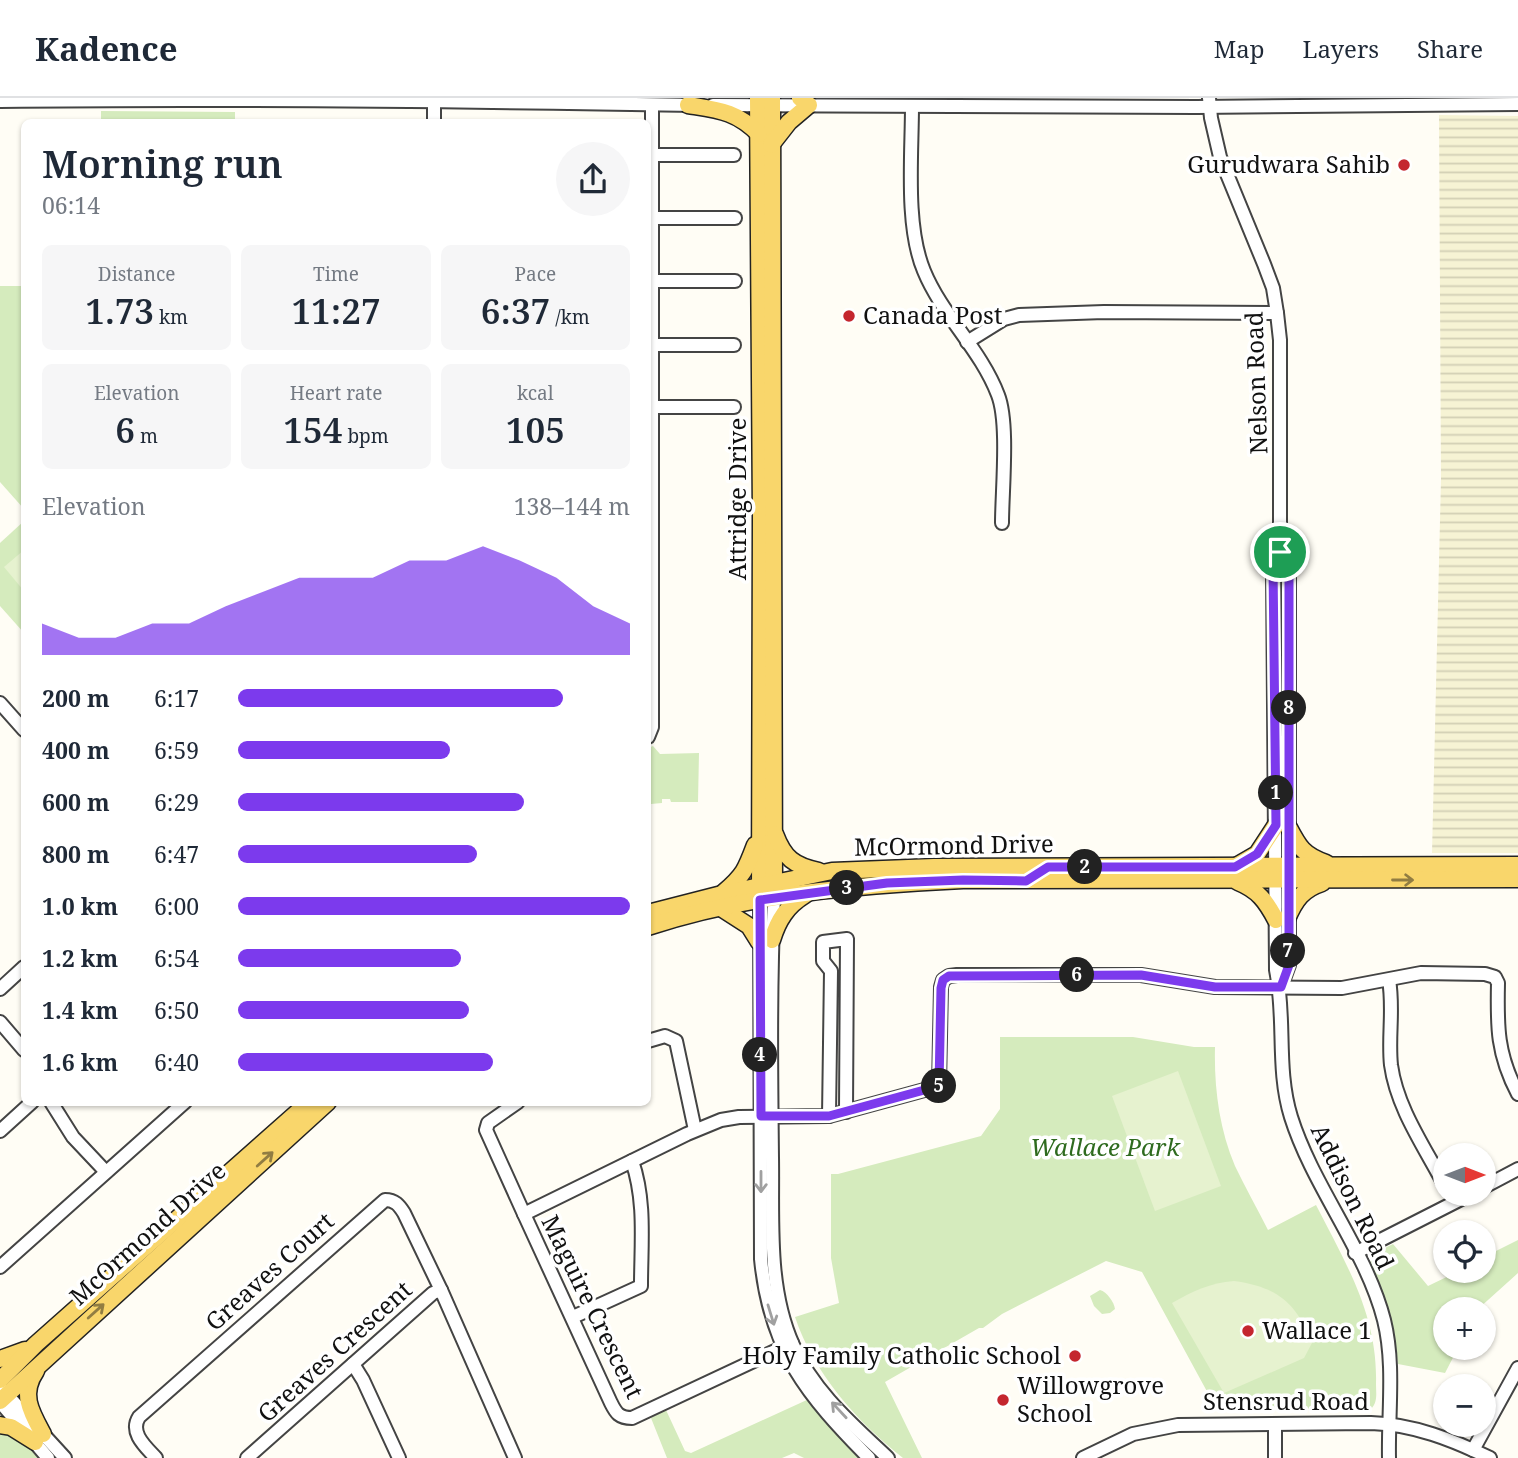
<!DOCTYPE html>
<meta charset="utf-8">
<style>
:root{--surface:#fff;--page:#f6f6f7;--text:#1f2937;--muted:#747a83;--line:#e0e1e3;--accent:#7c3aed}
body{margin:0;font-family:"Noto Serif",serif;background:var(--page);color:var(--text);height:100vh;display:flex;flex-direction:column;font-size:26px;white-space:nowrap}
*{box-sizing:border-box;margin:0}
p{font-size:23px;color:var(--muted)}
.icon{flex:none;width:38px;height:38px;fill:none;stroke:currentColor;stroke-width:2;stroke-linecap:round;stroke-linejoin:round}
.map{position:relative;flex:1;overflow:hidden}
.panel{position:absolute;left:21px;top:21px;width:630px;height:987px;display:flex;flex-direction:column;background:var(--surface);border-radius:10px;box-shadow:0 2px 5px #0004}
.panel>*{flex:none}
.needle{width:46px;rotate:90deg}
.controls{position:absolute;left:1433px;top:1045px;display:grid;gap:14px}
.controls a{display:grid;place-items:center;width:63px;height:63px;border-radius:50%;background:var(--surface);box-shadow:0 2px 5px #0004;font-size:35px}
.pin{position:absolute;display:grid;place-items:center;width:60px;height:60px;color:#fff;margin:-30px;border:4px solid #fff;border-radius:50%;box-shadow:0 2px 7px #0007}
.km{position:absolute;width:35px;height:35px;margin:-18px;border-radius:50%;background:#222;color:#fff;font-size:19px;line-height:35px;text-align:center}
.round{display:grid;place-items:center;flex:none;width:74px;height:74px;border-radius:37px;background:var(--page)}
.head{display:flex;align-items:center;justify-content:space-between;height:119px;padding:0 21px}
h1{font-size:38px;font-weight:600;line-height:52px}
.stats{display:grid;grid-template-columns:repeat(3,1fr);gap:10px;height:119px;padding:7px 21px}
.stats div{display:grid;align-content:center;border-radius:10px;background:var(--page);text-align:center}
.stats b{font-size:35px;font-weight:600}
.stats small{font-size:19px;font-weight:400}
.stats p{font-size:19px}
.chart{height:196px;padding:14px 21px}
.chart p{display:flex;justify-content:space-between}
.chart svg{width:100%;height:126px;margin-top:7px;fill:var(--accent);opacity:.7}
ul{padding:0 21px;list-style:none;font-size:23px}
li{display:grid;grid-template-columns:112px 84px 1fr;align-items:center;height:52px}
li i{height:18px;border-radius:9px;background:var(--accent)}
header{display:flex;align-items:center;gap:42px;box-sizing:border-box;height:98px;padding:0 35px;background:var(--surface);border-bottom:2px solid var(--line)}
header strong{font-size:33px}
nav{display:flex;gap:38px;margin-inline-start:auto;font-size:24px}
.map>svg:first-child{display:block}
.farmland{fill:url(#farmland-rules)}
.park{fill:#d5ebbd}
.pitch{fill:#e6f2cf}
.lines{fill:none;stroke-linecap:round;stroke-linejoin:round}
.minor-casing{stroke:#444;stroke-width:16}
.major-casing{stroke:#222;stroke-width:19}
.minor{stroke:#fff;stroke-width:12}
.major{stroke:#f9d66b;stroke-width:16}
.oneway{stroke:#917d42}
.oneway2{stroke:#a0a0a0}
.route-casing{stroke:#fff;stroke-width:14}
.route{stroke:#7c3aed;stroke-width:9}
.poi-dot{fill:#c4262e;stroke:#fff;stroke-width:2.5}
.labels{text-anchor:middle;stroke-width:7;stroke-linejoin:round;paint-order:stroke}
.poi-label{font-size:24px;fill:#111;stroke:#fff;text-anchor:start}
.street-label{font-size:24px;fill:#111;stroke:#fff}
.park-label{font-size:24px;font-style:italic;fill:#2f6b1f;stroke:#fff}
</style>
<header>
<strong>Kadence</strong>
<nav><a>Map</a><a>Layers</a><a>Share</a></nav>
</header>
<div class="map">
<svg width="1518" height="1360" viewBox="0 0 1518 1360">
<defs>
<pattern id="farmland-rules" width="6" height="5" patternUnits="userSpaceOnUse" patternTransform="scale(1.75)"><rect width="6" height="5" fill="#f6f3d4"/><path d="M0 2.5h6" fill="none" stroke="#d2cfb5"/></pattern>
</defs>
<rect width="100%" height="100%" fill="#fffdf5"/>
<path class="farmland" d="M1439,17L1518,18V755H1432L1441,381Z"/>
<g class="park">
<path d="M101,13L235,14V24H101Z"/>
<path d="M0,188H24V411L0,384Z"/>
<path d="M24,423V535L0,508V445Z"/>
<path d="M653,648L660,656L699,655L698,704H671L670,701H662V705L651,706L650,712H648V650Z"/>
<path d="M1000,939H1133L1194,949H1215C1214,989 1219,1030 1235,1068C1245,1089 1257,1110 1268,1132L1316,1107C1346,1166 1378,1217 1376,1286C1376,1295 1378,1304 1371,1311L1216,1310L1142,1174L1106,1163L1002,1216L983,1230H979L885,1284L922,1360H903C857,1324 813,1274 795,1219L839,1205L831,1160V1076H838L981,1038L1000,1011Z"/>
<path d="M1518,1142V1175L1478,1211H1446V1250H1458L1445,1275L1398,1266C1396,1255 1396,1244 1394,1233C1389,1208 1380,1186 1368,1165L1372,1163L1371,1157L1393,1146L1428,1188L1459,1173L1484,1172V1159Z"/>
<path d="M1100,1192C1107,1194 1114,1204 1115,1211L1110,1215L1102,1216L1094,1208L1090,1198Z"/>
<path d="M809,1301L864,1360H804L794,1355L782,1360H667L651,1320L666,1312L685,1353L691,1355Z"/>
<path d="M0,1332L26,1346L38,1360H0Z"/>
</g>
<g class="pitch">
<path d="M24,452V493L4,469Z"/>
<path d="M1178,973L1221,1088L1155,1113L1112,998Z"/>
<path d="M1234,1183C1277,1189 1296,1204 1312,1245L1304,1260L1224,1295L1172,1205C1193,1193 1210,1185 1234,1183Z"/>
</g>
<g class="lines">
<defs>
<g id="minor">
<path d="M434,0V24"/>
<path d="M1209,0L1211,20L1220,59L1264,166L1273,190L1277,215L1280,242V454L1273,468V476L1276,872C1286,921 1276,971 1291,1019C1313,1089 1366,1152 1384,1222C1395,1266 1388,1315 1389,1360"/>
<path d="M0,3C232,0 464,3 695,7"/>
<path d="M713,7L1196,9L1518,6"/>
<path d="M912,8C912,57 905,128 924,173C942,217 981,252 998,297C1009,325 1002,393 1002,425"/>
<path d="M651,57H734"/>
<path d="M651,120H735"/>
<path d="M651,183H735"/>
<path d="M967,244L1004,221L1019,217L1104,214L1277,215"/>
<path d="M652,247H734"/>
<path d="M652,309H734"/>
<path d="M1280,454L1289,467V867L1281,889"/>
<path d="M0,605L24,632"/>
<path d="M648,639L652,629V7"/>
<path d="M774,800C770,886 771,973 772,1059C773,1122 767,1189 793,1247C813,1293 853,1327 888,1360"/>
<path d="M760,802L761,1161C770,1253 807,1297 869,1360"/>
<path d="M1389,882C1394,910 1388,939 1391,967C1397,1011 1426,1051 1446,1090"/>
<path d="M0,891L24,869"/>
<path d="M0,924L24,952"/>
<path d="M648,943L665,938L676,943L695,1032"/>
<path d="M51,1004L73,1039L106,1074"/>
<path d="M518,1004L488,1025L486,1032L524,1116"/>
<path d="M829,1018L831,873L823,863V844L847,841L846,1014"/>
<path d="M0,1033L32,1004"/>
<path d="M1484,1089L1518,1071"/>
<path d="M1355,1155L1471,1096"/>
<path d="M0,1169L185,1004"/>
<path d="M573,1219L641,1188C641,1146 646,1103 632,1063"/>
<path d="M792,1245L632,1320C619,1320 616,1315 611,1305L524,1116L687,1036L721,1022L739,1019L829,1018L939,988L941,889L943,882L949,878L957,877H1141L1215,889L1342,890L1421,875L1485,876L1495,879L1498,885C1497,929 1497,956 1518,996"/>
<path d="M353,1266L363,1282L399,1360"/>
<path d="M0,1289L65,1360"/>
<path d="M0,1304L48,1360"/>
<path d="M1275,1326V1360"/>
<path d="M1473,1352L1518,1270"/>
<path d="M156,1360C146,1349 129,1335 139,1319L385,1102C395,1102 399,1107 404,1115L441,1192"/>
<path d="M247,1360L433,1195L441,1192L515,1360"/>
<path d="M1083,1360L1133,1336L1178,1327L1371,1325C1413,1326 1453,1342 1490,1360"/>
</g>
<g id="major">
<path d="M758,0L761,419L760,799"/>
<path d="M772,0L774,794"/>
<path d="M688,7C719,12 736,13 759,36"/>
<path d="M771,47L789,24L809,7L800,0"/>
<path d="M1288,728C1299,749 1303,757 1326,765"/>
<path d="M775,736C784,760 794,768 819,773"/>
<path d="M1238,767L1257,756L1276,727"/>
<path d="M1238,784C1258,792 1266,803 1276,822"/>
<path d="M724,794C744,777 746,771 755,747"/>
<path d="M721,810L749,828L759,844"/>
<path d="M648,815L722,796L832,773L934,769L1518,767"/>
<path d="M1287,821C1295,802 1303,791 1322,785"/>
<path d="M648,829C749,796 857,787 963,782L1518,781"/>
<path d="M772,842C778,822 787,808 805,797"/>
<path d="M0,1261L25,1252"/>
<path d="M36,1273C20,1296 31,1314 43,1336"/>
<path d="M0,1282L36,1246L309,1004"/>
<path d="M0,1303L328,1004"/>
<path d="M0,1327L11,1329L35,1344"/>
</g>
</defs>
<use href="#minor" class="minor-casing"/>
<use href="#major" class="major-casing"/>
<use href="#minor" class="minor"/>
<use href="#major" class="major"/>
</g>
<defs><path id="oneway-shaft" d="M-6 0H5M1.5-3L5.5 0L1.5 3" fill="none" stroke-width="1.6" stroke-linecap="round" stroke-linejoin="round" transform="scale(1.75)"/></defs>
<g class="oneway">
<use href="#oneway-shaft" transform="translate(1403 782)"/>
<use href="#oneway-shaft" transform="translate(265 1061) rotate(-42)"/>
<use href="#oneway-shaft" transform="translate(96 1213) rotate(-42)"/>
</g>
<g class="oneway2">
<use href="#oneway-shaft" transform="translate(761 1084) rotate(90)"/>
<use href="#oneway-shaft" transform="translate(771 1217) rotate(73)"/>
<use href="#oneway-shaft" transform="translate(839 1312) rotate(-133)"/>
</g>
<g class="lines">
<defs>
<path id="route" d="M1280,454L1289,467V867L1281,889H1215L1141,877L949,878L943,882L941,890L939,988L829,1018H761L760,802L887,785L963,782L1026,783L1048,769H1235L1257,756L1276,727L1273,468Z"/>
</defs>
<use href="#route" class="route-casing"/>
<use href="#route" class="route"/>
</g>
<g class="poi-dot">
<circle cx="1404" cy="67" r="7"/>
<circle cx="849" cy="218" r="7"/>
<circle cx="1248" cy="1233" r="7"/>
<circle cx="1075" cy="1258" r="7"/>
<circle cx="1003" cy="1302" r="7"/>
</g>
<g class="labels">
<g class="poi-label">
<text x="1390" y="75" text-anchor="end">Gurudwara Sahib</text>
<text x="863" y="226">Canada Post</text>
<text x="1262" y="1241">Wallace 1</text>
<text x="1061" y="1266" text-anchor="end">Holy Family Catholic School</text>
<text x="1017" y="1296">Willowgrove<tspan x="1017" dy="28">School</tspan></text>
</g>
<g class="street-label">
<text transform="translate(1257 285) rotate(-92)" y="8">Nelson Road</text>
<text transform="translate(738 401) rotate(-90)" y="8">Attridge Drive</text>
<text transform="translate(954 748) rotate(-1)" y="8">McOrmond Drive</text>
<text transform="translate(1352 1099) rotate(64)" y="8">Addison Road</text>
<text transform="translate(148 1136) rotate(-42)" y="8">McOrmond Drive</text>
<text transform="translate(270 1174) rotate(-42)" y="8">Greaves Court</text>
<text transform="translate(592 1209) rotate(64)" y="8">Maguire Crescent</text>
<text transform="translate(335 1254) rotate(-42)" y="8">Greaves Crescent</text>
<text x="1286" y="1312">Stensrud Road</text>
</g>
<g class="park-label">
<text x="1105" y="1058">Wallace Park</text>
</g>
</g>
</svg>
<div class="controls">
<a><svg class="needle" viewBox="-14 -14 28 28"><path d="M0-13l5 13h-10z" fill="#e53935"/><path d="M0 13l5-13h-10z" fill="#747a83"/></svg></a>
<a><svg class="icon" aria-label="locate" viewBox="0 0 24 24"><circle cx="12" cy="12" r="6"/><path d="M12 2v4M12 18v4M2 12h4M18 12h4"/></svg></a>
<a>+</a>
<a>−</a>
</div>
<div class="pin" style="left:1280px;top:454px;background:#1e9e55"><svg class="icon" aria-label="arrive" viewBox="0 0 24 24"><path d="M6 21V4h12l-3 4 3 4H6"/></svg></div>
<b class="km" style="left:1276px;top:695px">1</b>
<b class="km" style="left:1085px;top:769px">2</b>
<b class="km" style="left:847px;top:790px">3</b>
<b class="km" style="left:760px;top:957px">4</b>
<b class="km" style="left:939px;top:988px">5</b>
<b class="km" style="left:1077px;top:877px">6</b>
<b class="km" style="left:1288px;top:853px">7</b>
<b class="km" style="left:1289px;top:610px">8</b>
<section class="panel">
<div class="head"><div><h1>Morning run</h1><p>06:14</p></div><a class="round"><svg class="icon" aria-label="share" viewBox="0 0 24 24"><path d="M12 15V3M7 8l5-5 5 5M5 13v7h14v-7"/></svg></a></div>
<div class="stats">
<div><p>Distance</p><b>1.73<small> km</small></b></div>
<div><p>Time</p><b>11:27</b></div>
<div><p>Pace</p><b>6:37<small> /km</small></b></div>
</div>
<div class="stats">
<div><p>Elevation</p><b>6<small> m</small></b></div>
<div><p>Heart rate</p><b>154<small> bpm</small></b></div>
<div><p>kcal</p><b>105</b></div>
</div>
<div class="chart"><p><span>Elevation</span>138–144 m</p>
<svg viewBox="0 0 160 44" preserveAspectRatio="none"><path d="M0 44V33L10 38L20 38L30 33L40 33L50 27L60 22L70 17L80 17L90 17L100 11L110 11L120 6L130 11L140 17L150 27L160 33V44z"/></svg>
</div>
<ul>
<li><b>200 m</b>6:17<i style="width:83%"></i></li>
<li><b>400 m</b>6:59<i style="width:54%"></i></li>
<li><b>600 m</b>6:29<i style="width:73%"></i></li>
<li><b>800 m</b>6:47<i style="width:61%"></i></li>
<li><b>1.0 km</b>6:00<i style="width:100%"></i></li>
<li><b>1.2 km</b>6:54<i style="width:57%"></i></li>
<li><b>1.4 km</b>6:50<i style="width:59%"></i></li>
<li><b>1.6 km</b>6:40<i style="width:65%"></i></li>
</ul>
</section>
</div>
